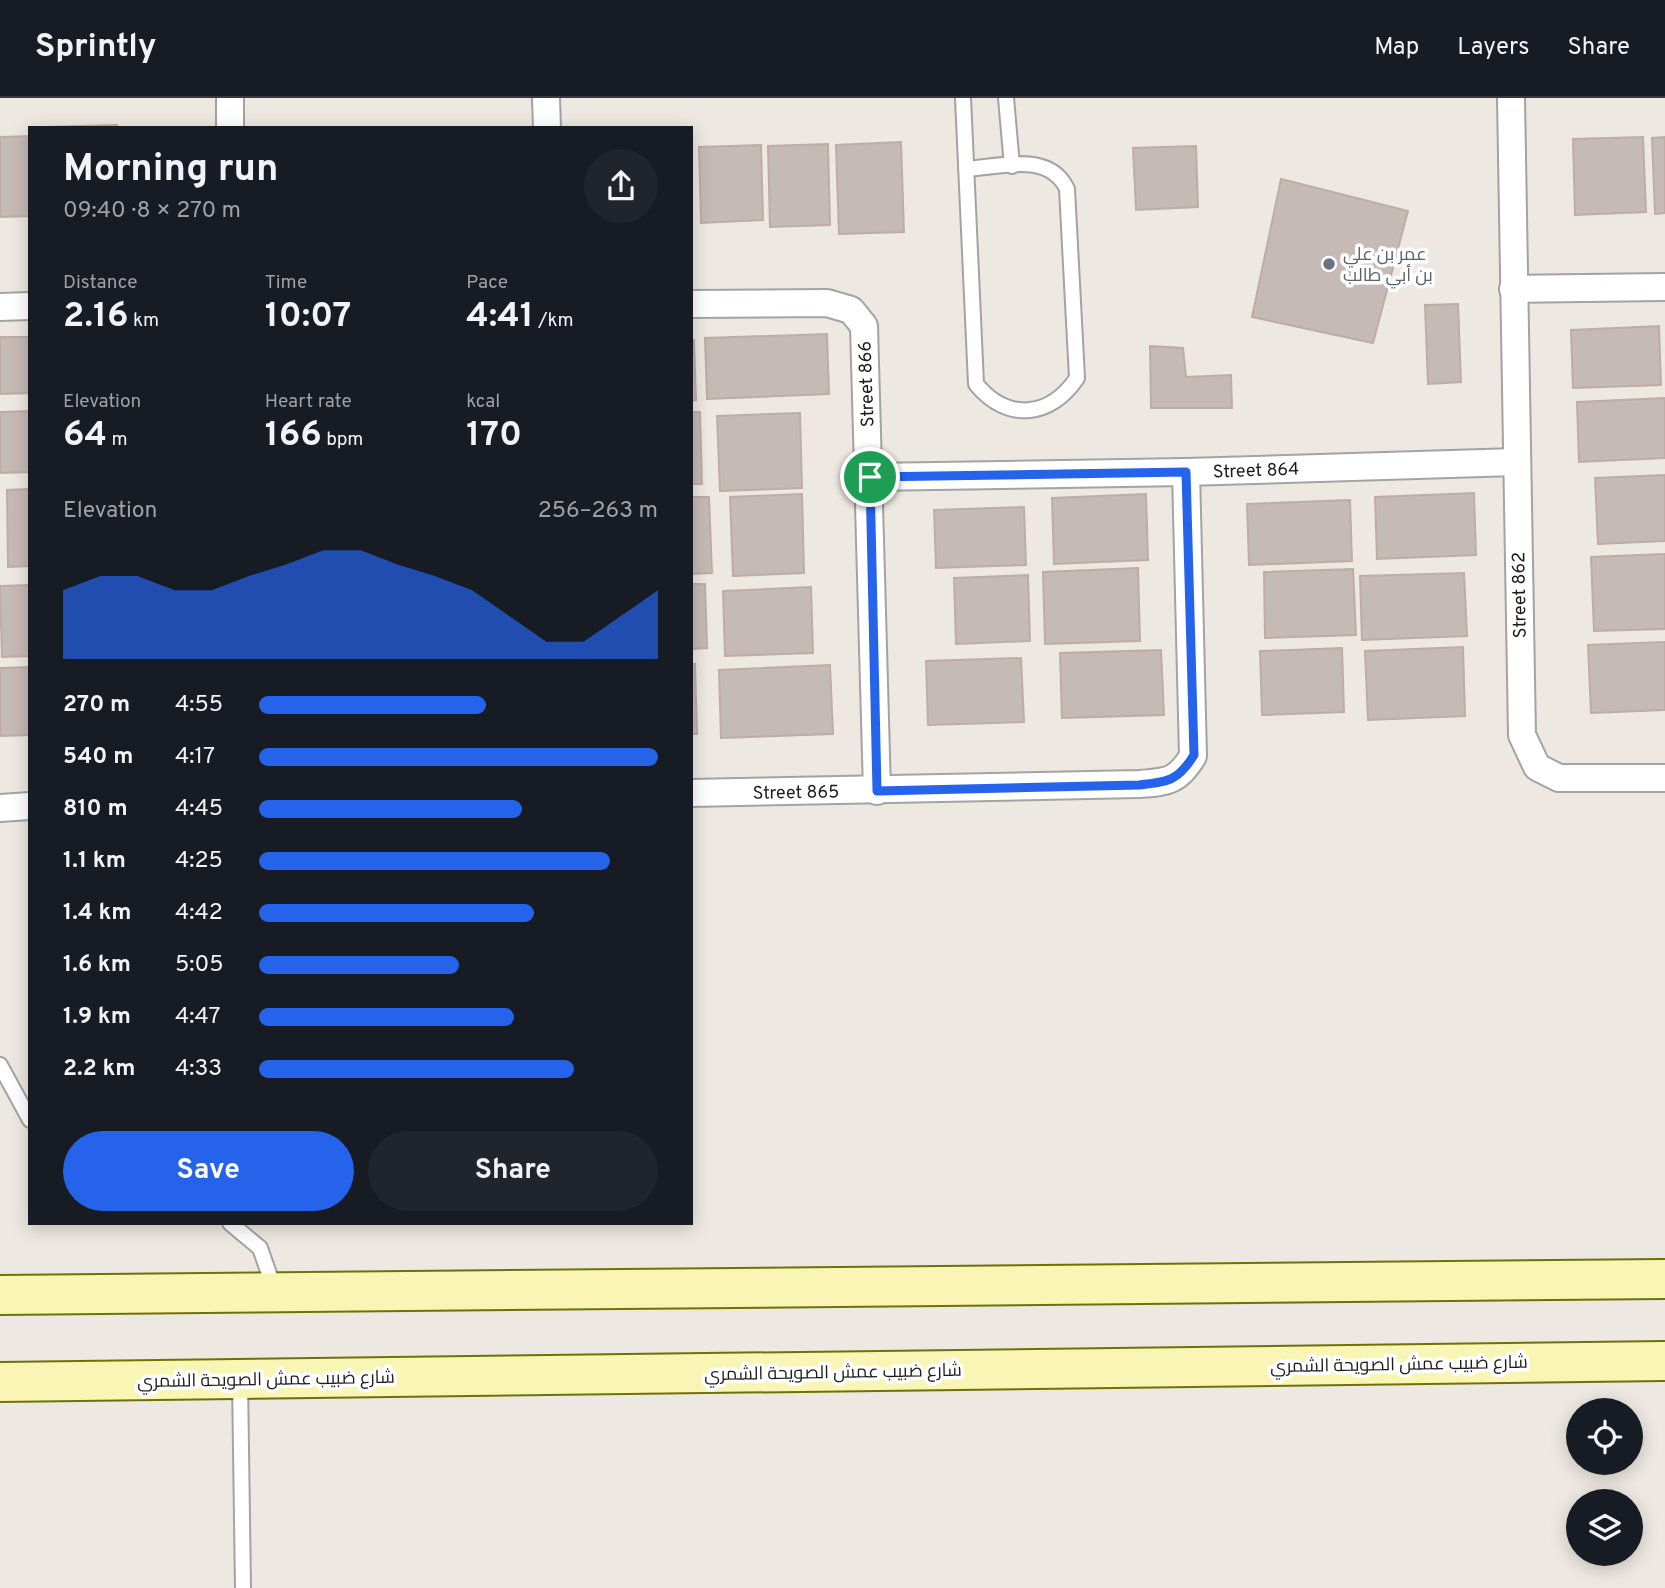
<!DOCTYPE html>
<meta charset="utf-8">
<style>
:root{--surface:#171b24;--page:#20242c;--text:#f1f3f6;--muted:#9ea1a6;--line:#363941;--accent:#2563eb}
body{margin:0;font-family:Overpass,Cairo,sans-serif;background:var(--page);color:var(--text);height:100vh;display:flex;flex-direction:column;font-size:26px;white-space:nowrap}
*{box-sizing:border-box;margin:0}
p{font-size:23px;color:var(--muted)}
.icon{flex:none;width:38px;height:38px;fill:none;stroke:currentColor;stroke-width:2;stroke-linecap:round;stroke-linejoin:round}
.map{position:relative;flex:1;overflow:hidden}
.drawer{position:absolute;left:28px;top:28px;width:665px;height:1099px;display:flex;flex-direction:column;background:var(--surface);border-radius:0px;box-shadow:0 4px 18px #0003}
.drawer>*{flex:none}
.controls{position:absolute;left:1566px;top:1300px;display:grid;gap:14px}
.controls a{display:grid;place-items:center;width:77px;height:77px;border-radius:50%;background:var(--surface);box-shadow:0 4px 18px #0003;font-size:35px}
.pin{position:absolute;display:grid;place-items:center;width:60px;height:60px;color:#fff;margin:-30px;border:4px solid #fff;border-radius:50%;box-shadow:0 2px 7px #0007}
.round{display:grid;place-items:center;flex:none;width:74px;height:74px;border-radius:37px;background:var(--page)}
.overview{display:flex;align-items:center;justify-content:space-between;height:119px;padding:0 35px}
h1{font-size:38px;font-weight:700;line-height:52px}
.metrics{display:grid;grid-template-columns:repeat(3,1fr);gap:10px;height:119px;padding:7px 35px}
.metrics div{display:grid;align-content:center}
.metrics b{font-size:35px;font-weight:700}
.metrics small{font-size:19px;font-weight:400}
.metrics p{font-size:19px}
.chart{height:196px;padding:14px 35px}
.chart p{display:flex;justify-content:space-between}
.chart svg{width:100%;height:126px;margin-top:7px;fill:var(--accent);opacity:.7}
.primary-button{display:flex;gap:14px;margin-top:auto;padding:14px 35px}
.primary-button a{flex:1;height:80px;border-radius:42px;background:var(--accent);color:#fff;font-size:28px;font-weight:700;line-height:80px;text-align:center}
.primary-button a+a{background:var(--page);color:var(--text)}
ul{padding:0 35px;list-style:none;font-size:23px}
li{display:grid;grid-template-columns:112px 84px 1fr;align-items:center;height:52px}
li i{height:18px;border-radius:9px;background:var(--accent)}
header{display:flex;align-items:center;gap:42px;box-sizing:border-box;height:98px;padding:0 35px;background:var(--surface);border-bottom:2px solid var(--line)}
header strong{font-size:33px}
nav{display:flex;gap:38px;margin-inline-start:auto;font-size:24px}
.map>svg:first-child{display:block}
.building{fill:#c5bab5;stroke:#bfada4;stroke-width:2}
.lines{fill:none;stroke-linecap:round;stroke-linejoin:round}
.lane-casing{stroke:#a3a3a3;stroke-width:18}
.street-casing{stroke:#a3a3a3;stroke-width:30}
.secondary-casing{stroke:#6f7105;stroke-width:42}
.lane{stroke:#fff;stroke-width:14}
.street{stroke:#fff;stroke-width:26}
.secondary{stroke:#f9f5b4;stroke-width:38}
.route-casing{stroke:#fff;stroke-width:14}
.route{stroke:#2563eb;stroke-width:9}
.worship-dot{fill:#6b7280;stroke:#fff;stroke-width:2.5}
.labels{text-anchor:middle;stroke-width:7;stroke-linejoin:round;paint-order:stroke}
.worship-label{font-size:18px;fill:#5b616d;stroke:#fff;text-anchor:start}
.street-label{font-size:18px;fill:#1c1c1c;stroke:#fff}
</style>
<header>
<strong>Sprintly</strong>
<nav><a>Map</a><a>Layers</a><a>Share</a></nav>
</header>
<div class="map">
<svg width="1665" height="1490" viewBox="0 0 1665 1490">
<rect width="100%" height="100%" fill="#ede8e1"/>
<g class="building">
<path d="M117,27V30H46V29Z"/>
<path d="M30,38V118L0,119V39Z"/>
<path d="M1643,39L1646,114L1575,117L1573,41Z"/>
<path d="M1665,39V115L1655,116L1652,40Z"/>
<path d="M901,44L904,134L839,136L836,47Z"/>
<path d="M828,46L830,127L770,129L768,48Z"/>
<path d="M761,47L763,122L701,125L699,49Z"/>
<path d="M1196,48L1198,109L1136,112L1133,50Z"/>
<path d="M1281,81L1408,113L1373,245L1252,219Z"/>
<path d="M1458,206L1461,284L1428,286L1425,207Z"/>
<path d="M1659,228L1661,287L1573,290L1571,232Z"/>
<path d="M827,236L829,296L707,301L705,240Z"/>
<path d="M0,239H30V295L0,296Z"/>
<path d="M691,242H694L696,302L691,303Z"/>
<path d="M1150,248L1183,250L1186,279L1231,277L1232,310H1151Z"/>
<path d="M1665,300V360L1579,364L1577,304Z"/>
<path d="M30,313V374L0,375V314Z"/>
<path d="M691,314H700L702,386H691Z"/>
<path d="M800,315L802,390L720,393L717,318Z"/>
<path d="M1665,377V443L1598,446L1595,380Z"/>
<path d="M30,391V468L8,469L7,392Z"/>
<path d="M1474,395L1476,457L1377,461L1375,399Z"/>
<path d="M802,396L804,475L733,478L730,399Z"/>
<path d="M1146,396L1148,462L1054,466L1052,400Z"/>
<path d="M691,399H709L712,475L691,476Z"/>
<path d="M1350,402L1352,463L1249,467L1247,406Z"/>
<path d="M1024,409L1026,467L936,470L934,412Z"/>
<path d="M1665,456V531L1594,533L1591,459Z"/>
<path d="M1138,470L1140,543L1045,546L1043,474Z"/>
<path d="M1353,471L1356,537L1265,540L1264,474Z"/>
<path d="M1464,475L1467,538L1362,542L1360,478Z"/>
<path d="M1028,477L1030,543L956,546L954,480Z"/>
<path d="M691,486H705L707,550L691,551Z"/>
<path d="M30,487V558L2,559L0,488Z"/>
<path d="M811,489L813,555L725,558L723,493Z"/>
<path d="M1665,544V612L1591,615L1588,547Z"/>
<path d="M1463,549L1465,618L1368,622L1365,553Z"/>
<path d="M1342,550L1344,614L1262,617L1260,553Z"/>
<path d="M1161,552L1164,617L1062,620L1060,555Z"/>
<path d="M1021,560L1024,624L928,627L926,563Z"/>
<path d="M691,566H695L697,636H691Z"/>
<path d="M830,567L833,636L721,640L719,572Z"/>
<path d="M30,569V637L0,638V570Z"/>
</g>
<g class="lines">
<defs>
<g id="lane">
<path d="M963,0L976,286C1007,324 1050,320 1077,280L1067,91C1049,53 1000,69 966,71"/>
<path d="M1006,0L1012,68"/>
<path d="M0,967L30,1022"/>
<path d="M230,1125L260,1150L275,1193"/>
<path d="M240,1281L243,1490"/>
</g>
<g id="street">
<path d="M230,0V30"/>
<path d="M546,0L547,30"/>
<path d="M1511,0L1522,637L1537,669L1559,680H1665"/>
<path d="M1513,191L1665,189"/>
<path d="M691,206L827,205L851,212L864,228L877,693"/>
<path d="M0,209L30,208"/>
<path d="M870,379L1186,374L1516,364"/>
<path d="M691,695L1139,686C1168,684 1178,683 1193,658L1186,374"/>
<path d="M0,710L30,708"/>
</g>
<g id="secondary">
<path d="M0,1197L1665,1181"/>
<path d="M0,1284L1665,1263"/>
</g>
</defs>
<use href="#lane" class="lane-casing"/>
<use href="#street" class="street-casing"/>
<use href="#secondary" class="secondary-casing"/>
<use href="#lane" class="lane"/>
<use href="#street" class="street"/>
<use href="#secondary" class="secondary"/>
</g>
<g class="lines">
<defs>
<path id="route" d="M1186,374L1194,657C1178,683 1168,684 1139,687L877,693L870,379Z"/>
</defs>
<use href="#route" class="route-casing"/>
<use href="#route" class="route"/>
</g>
<circle class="worship-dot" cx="1329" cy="166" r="7"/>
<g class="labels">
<g class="worship-label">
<text x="1343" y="162">عمر بن علي<tspan x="1343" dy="21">بن أبي طالب</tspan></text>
</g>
<g class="street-label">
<text transform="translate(866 286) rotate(-92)" y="6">Street 866</text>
<text transform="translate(1256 372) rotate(-2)" y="6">Street 864</text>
<text transform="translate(1519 497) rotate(-91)" y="6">Street 862</text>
<text transform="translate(796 694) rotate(-1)" y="6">Street 865</text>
<text transform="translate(1399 1266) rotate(-1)" y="6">شارع ضبيب عمش الصويحة الشمري</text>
<text transform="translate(833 1274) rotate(-1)" y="6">شارع ضبيب عمش الصويحة الشمري</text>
<text transform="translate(266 1281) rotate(-1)" y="6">شارع ضبيب عمش الصويحة الشمري</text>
</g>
</g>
</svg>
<div class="controls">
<a><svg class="icon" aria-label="locate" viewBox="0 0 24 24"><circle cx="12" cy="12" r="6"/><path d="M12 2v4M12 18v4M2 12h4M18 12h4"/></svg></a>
<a><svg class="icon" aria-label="layers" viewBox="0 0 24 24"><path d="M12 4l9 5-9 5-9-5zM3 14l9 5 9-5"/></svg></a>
</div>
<div class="pin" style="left:870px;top:379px;background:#1e9e55"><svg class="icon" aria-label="arrive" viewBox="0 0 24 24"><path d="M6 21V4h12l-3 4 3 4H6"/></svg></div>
<section class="drawer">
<div class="overview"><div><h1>Morning run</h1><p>09:40 · 8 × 270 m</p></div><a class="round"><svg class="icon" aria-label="share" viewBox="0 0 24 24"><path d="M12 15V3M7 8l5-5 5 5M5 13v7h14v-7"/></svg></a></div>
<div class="metrics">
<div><p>Distance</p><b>2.16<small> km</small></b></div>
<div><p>Time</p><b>10:07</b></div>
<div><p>Pace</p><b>4:41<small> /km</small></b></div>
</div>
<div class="metrics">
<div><p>Elevation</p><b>64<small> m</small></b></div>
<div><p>Heart rate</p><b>166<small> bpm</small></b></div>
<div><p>kcal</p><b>170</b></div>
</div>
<div class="chart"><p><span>Elevation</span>256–263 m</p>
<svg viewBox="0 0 160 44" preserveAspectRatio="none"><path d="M0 44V20L10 15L20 15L30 20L40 20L50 15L60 11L70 6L80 6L90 11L100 15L110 20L120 29L130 38L140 38L150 29L160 20V44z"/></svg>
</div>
<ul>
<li><b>270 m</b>4:55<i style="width:57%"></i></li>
<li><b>540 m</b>4:17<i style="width:100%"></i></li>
<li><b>810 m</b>4:45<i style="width:66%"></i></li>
<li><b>1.1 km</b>4:25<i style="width:88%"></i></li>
<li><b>1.4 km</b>4:42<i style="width:69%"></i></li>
<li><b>1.6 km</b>5:05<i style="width:50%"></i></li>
<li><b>1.9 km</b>4:47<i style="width:64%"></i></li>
<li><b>2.2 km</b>4:33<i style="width:79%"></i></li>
</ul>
<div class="primary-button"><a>Save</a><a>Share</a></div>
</section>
</div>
